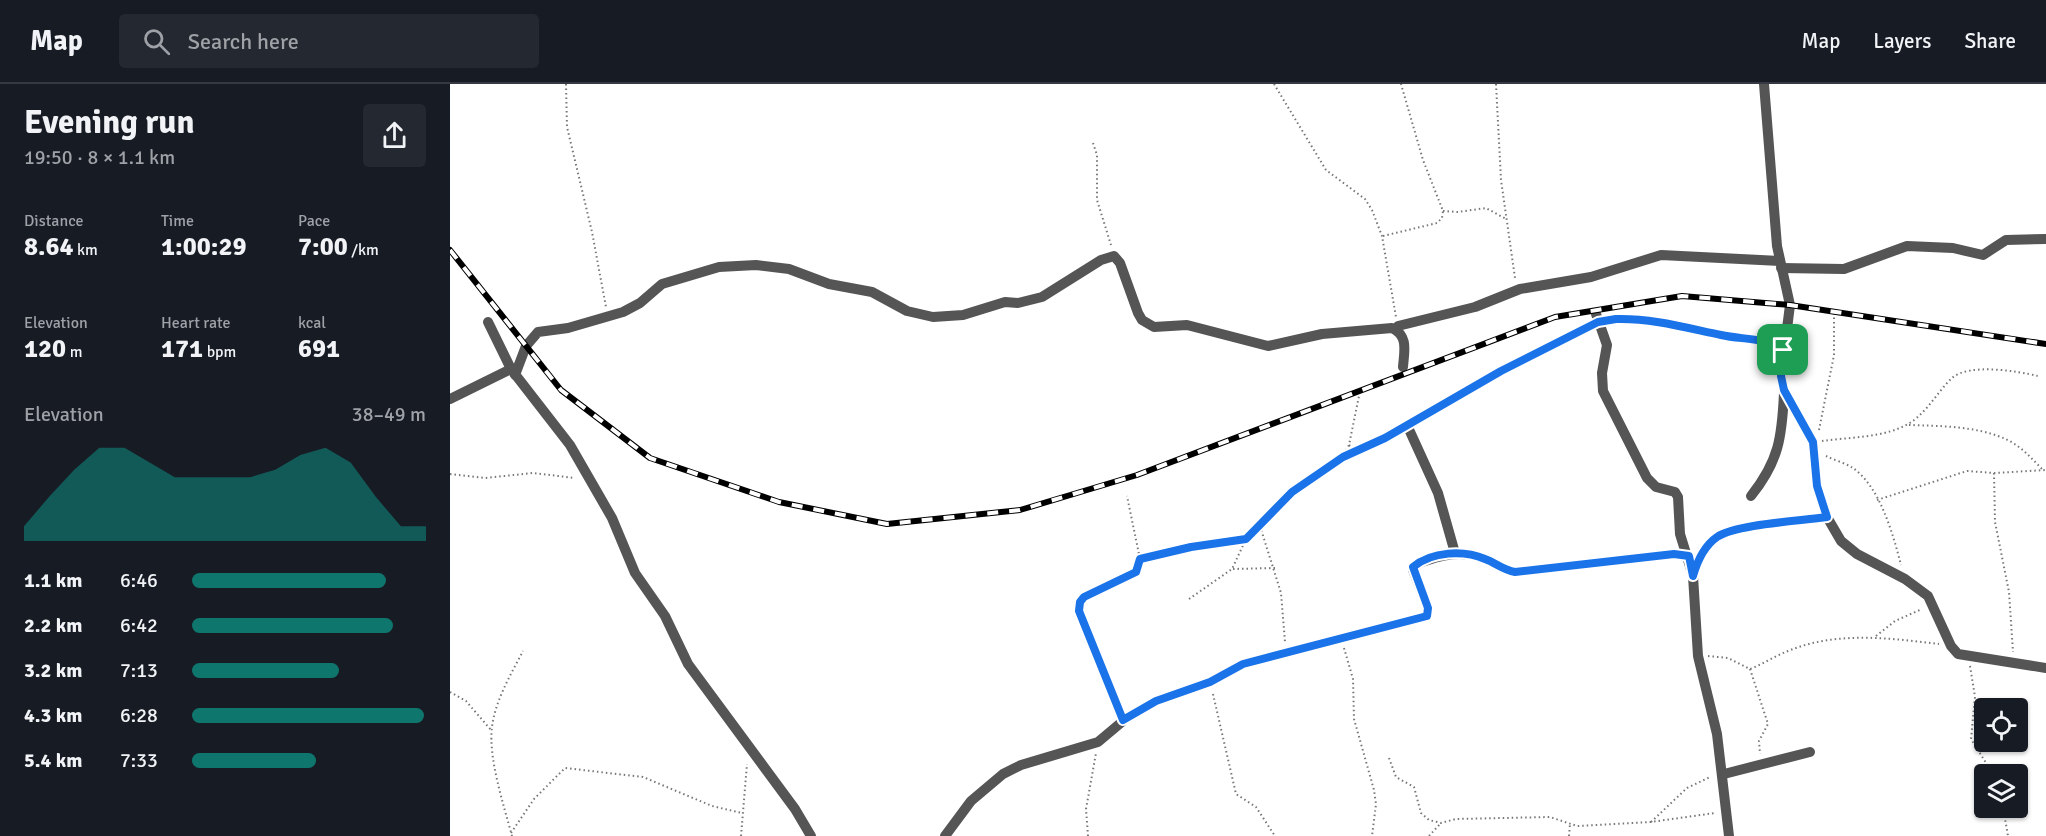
<!DOCTYPE html>
<meta charset="utf-8">
<style>
:root{--surface:#171b24;--page:#242831;--text:#f1f3f6;--muted:#9ea1a6;--line:#363941;--accent:#0f766e}
body{margin:0;font-family:Signika,sans-serif;background:var(--page);color:var(--text);height:100vh;display:flex;flex-direction:column;font-size:22px;white-space:nowrap}
*{box-sizing:border-box;margin:0}
p{font-size:20px;color:var(--muted)}
.icon{flex:none;width:33px;height:33px;fill:none;stroke:currentColor;stroke-width:2;stroke-linecap:round;stroke-linejoin:round}
.map{position:relative;flex:1;overflow:hidden}
.drawer{display:flex;flex-direction:column;background:var(--surface);width:450px}
.drawer>*{flex:none}
.buttons{position:absolute;left:1524px;top:614px;display:grid;gap:12px}
.buttons a{display:grid;place-items:center;width:54px;height:54px;border-radius:6px;background:var(--surface);box-shadow:0 2px 4px #0004;font-size:30px}
.pin{position:absolute;display:grid;place-items:center;width:51px;height:51px;color:#fff;margin:-26px;border-radius:12px;box-shadow:0 3px 9px #0006}
.round{display:grid;place-items:center;flex:none;width:63px;height:63px;border-radius:6px;background:var(--page)}
.headline{display:flex;align-items:center;justify-content:space-between;height:102px;padding:0 24px}
h1{font-size:33px;font-weight:700;line-height:45px}
.figures{display:grid;grid-template-columns:repeat(3,1fr);gap:9px;height:102px;padding:6px 24px}
.figures div{display:grid;align-content:center}
.figures b{font-size:26px;font-weight:700}
.figures small{font-size:16px;font-weight:400}
.figures p{font-size:16px}
.chart{height:168px;padding:12px 24px}
.chart p{display:flex;justify-content:space-between}
.chart svg{width:100%;height:108px;margin-top:6px;fill:var(--accent);opacity:.7}
ul{padding:0 24px;list-style:none;font-size:20px}
li{display:grid;grid-template-columns:96px 72px 1fr;align-items:center;height:45px}
li i{height:15px;border-radius:8px;background:var(--accent)}
header{display:flex;align-items:center;gap:36px;box-sizing:border-box;height:84px;padding:0 30px;background:var(--surface);border-bottom:2px solid var(--line)}
header strong{font-size:28px}
nav{display:flex;gap:33px;margin-inline-start:auto;font-size:21px}
.search{width:420px;height:54px;background:var(--page);display:flex;align-items:center;gap:15px;box-sizing:border-box;padding:0 21px;border-radius:6px;color:var(--muted);font-size:22px}
main{display:flex;flex:1;min-height:0}
.map>svg:first-child{display:block}
.lines{fill:none;stroke-linecap:round;stroke-linejoin:round}
.path{stroke:#777;stroke-width:2;stroke-dasharray:1.5 3;stroke-linecap:butt}
.minor{stroke:#555;stroke-width:10}
.rail-casing{stroke:#000;stroke-width:6}
.rail{stroke:#fff;stroke-width:4;stroke-dasharray:11;stroke-linecap:butt}
.route-casing{stroke:#fff;stroke-width:12}
.route{stroke:#1a73e8;stroke-width:8}
</style>
<header>
<strong>Map</strong>
<div class="search"><svg class="icon" aria-label="search" viewBox="0 0 24 24"><circle cx="10" cy="10" r="6"/><path d="M15 15l6 6"/></svg>Search here</div>
<nav><a>Map</a><a>Layers</a><a>Share</a></nav>
</header>
<main>
<section class="drawer">
<div class="headline"><div><h1>Evening run</h1><p>19:50 · 8 × 1.1 km</p></div><a class="round"><svg class="icon" aria-label="share" viewBox="0 0 24 24"><path d="M12 15V3M7 8l5-5 5 5M5 13v7h14v-7"/></svg></a></div>
<div class="figures">
<div><p>Distance</p><b>8.64<small> km</small></b></div>
<div><p>Time</p><b>1:00:29</b></div>
<div><p>Pace</p><b>7:00<small> /km</small></b></div>
</div>
<div class="figures">
<div><p>Elevation</p><b>120<small> m</small></b></div>
<div><p>Heart rate</p><b>171<small> bpm</small></b></div>
<div><p>kcal</p><b>691</b></div>
</div>
<div class="chart"><p><span>Elevation</span>38–49 m</p>
<svg viewBox="0 0 160 44" preserveAspectRatio="none"><path d="M0 44V38L10 26L20 15L30 6L40 6L50 12L60 18L70 18L80 18L90 18L100 15L110 9L120 6L130 12L140 26L150 38L160 38V44z"/></svg>
</div>
<ul>
<li><b>1.1 km</b>6:46<i style="width:83%"></i></li>
<li><b>2.2 km</b>6:42<i style="width:86%"></i></li>
<li><b>3.2 km</b>7:13<i style="width:63%"></i></li>
<li><b>4.3 km</b>6:28<i style="width:99%"></i></li>
<li><b>5.4 km</b>7:33<i style="width:53%"></i></li>
</ul>
</section>
<div class="map">
<svg width="1596" height="752" viewBox="0 0 1596 752">
<rect width="100%" height="100%" fill="#fff"/>
<g class="lines">
<g class="path">
<path d="M116,0L117,43L142,148L156,223"/>
<path d="M824,0L876,86L915,115L922,126L932,152L946,233"/>
<path d="M1046,0L1051,96L1065,194"/>
<path d="M643,59L647,71V116L661,161"/>
<path d="M993,127L1008,128L1036,124L1056,135"/>
<path d="M933,152L987,139L992,134L993,127L973,76L951,0"/>
<path d="M1161,236C1198,230 1237,245 1272,251C1289,255 1308,251 1323,260"/>
<path d="M966,335L1051,287L1139,244"/>
<path d="M1459,341C1493,342 1541,342 1569,363C1578,370 1585,378 1593,386"/>
<path d="M1369,346L1384,271V229"/>
<path d="M1372,357C1400,353 1433,354 1458,340C1477,329 1487,308 1502,294C1519,279 1567,287 1588,292"/>
<path d="M899,361L909,367"/>
<path d="M1376,372C1384,376 1395,379 1403,384C1430,403 1443,450 1451,481"/>
<path d="M893,373L949,346"/>
<path d="M1544,389L1545,438L1559,508L1563,568"/>
<path d="M0,390L35,394L83,389L125,394"/>
<path d="M1427,416L1517,387L1544,389L1596,386"/>
<path d="M810,442L831,509L835,558"/>
<path d="M690,475L800,453L842,408L890,377L899,361L909,312"/>
<path d="M783,485L825,484"/>
<path d="M739,515L782,485L796,455"/>
<path d="M1426,552L1445,537L1472,525"/>
<path d="M894,564L903,595L904,635L924,706L926,720L922,752"/>
<path d="M1258,572L1278,574L1300,585C1313,580 1325,572 1338,567C1386,547 1439,554 1489,560"/>
<path d="M1520,582L1525,613L1521,655L1543,690"/>
<path d="M1300,585L1318,640L1309,657L1310,670"/>
<path d="M0,608L16,617L41,646"/>
<path d="M763,610L786,710L806,723L825,752"/>
<path d="M669,625L629,521L634,513L688,486L690,475L677,412"/>
<path d="M939,674L946,693L964,703L971,729L979,736L991,739L1006,735L1100,733L1127,742L1201,738L1265,729"/>
<path d="M1553,723L1558,752"/>
<path d="M1201,738L1237,704L1260,693"/>
<path d="M61,749L84,715L115,684L193,693L262,722L292,729"/>
<path d="M62,752C54,722 38,674 42,643C45,617 61,590 73,567"/>
<path d="M291,752L297,680"/>
<path d="M638,752L636,725L646,669"/>
<path d="M979,752L991,739"/>
<path d="M1119,752L1120,740"/>
</g>
<g class="minor">
<path d="M1314,0L1327,162L1340,221L1331,292L1334,306L1363,358L1367,402L1377,433L1391,457L1407,470L1455,495L1478,512L1501,562L1508,570L1596,584"/>
<path d="M1331,184L1394,185L1457,162L1503,164L1533,171L1556,156L1596,155"/>
<path d="M1146,230L1157,261L1152,289L1153,307L1197,394L1206,403L1225,408L1228,413L1230,450L1243,492L1248,572L1267,650L1279,752"/>
<path d="M38,238L61,285L120,361L162,434L185,489L215,532L238,580L345,725L361,752"/>
<path d="M948,242L1025,223L1070,205L1141,193L1211,171L1330,177"/>
<path d="M65,291L76,262L88,248L118,244L173,228L190,219L212,200L269,183L306,181L339,185L379,200L422,208L457,227L483,233L513,231L555,218L568,219L592,213L651,176L664,172L670,179L688,229L692,236L704,243L737,241L818,262L872,250L942,244C959,252 954,268 953,283"/>
<path d="M0,315L61,285"/>
<path d="M957,341L988,409L1005,469"/>
<path d="M1301,412C1329,377 1332,353 1334,309"/>
<path d="M1243,492C1248,478 1254,461 1267,453C1289,440 1350,437 1377,433"/>
<path d="M1274,690L1360,668"/>
<path d="M495,752L521,717L553,690L571,681L648,658L679,632L706,617L760,598L793,580L977,532L978,524L963,486C966,479 971,478 978,476C1000,468 1023,467 1043,479C1052,483 1056,486 1065,488L1224,470L1239,472"/>
</g>
<defs>
<path id="rail" d="M0,166L111,306L200,374L329,418L437,440L570,426L687,391L1105,233L1232,212L1340,221L1596,260"/>
</defs>
<use href="#rail" class="rail-casing"/>
<use href="#rail" class="rail"/>
</g>
<g class="lines">
<defs>
<path id="route" d="M1166,235C1202,234 1237,244 1271,251C1294,256 1313,253 1333,266L1331,292L1334,306L1363,358L1367,402L1377,433C1351,437 1287,440 1267,453C1254,462 1247,478 1243,492L1239,472L1224,470L1065,488C1053,486 1046,479 1035,475C1014,466 982,467 963,483L978,524L977,532L793,580L760,598L706,617L673,636L629,527L630,518L634,513L686,488L690,475L741,463L796,455L842,408L893,373L935,354L1051,287L1148,238Z"/>
</defs>
<use href="#route" class="route-casing"/>
<use href="#route" class="route"/>
</g>
</svg>
<div class="buttons">
<a><svg class="icon" aria-label="locate" viewBox="0 0 24 24"><circle cx="12" cy="12" r="6"/><path d="M12 2v4M12 18v4M2 12h4M18 12h4"/></svg></a>
<a><svg class="icon" aria-label="layers" viewBox="0 0 24 24"><path d="M12 4l9 5-9 5-9-5zM3 14l9 5 9-5"/></svg></a>
</div>
<div class="pin" style="left:1333px;top:266px;background:#1e9e55"><svg class="icon" aria-label="arrive" viewBox="0 0 24 24"><path d="M6 21V4h12l-3 4 3 4H6"/></svg></div>
</div>
</main>
